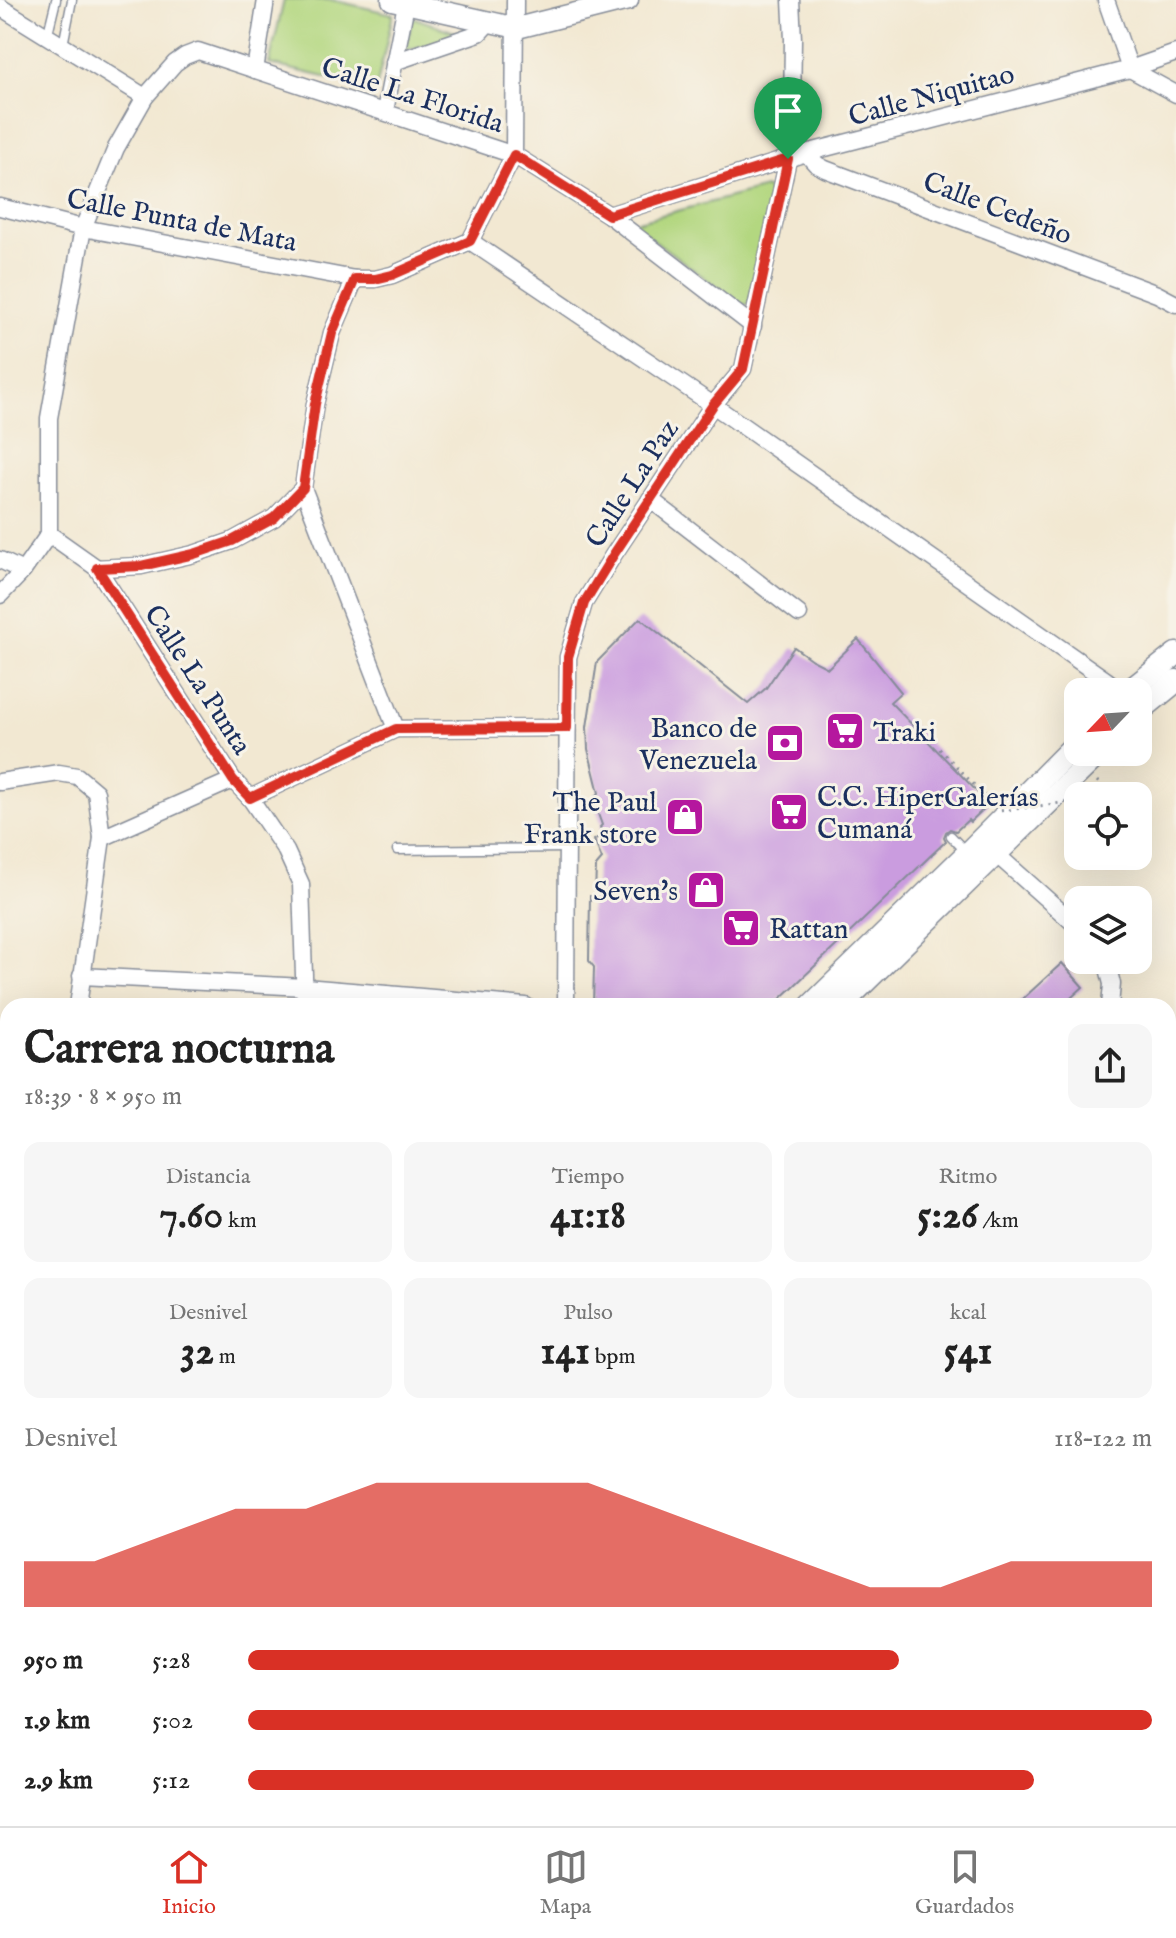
<!DOCTYPE html>
<html lang="es">
<meta charset="utf-8">
<style>
:root{--surface:#fff;--page:#f6f6f6;--text:#222;--muted:#767676;--line:#e0e0e0;--accent:#d93025}
body{margin:0;font-family:"IM FELL English",serif;background:var(--page);color:var(--text);height:100vh;display:flex;flex-direction:column;font-size:30px;white-space:nowrap}
*{box-sizing:border-box;margin:0}
p{font-size:26px;color:var(--muted)}
.icon{flex:none;width:44px;height:44px;fill:none;stroke:currentColor;stroke-width:2;stroke-linecap:round;stroke-linejoin:round}
.map{position:relative;flex:1;overflow:hidden}
.sheet{position:absolute;left:0px;top:998px;width:1176px;height:828px;display:flex;flex-direction:column;background:var(--surface);border-radius:24px 24px 0 0;box-shadow:0 8px 32px #0002}
.sheet>*{flex:none}
.needle{width:52px;rotate:245deg}
.tools{position:absolute;left:1064px;top:678px;display:grid;gap:16px}
.tools a{display:grid;place-items:center;width:88px;height:88px;border-radius:16px;background:var(--surface);box-shadow:0 8px 32px #0002;font-size:40px}
.pin{position:absolute;display:grid;place-items:center;width:68px;height:68px;color:#fff;margin:-82px -34px;border-radius:50% 50% 50% 0;rotate:-45deg;box-shadow:0 0 8px #0007}
.pin .icon{rotate:45deg}
.round{display:grid;place-items:center;flex:none;width:84px;height:84px;border-radius:16px;background:var(--page)}
.summary{display:flex;align-items:center;justify-content:space-between;height:136px;padding:0 24px}
h1{font-size:44px;font-weight:700;line-height:60px}
.stats{display:grid;grid-template-columns:repeat(3,1fr);gap:12px;height:136px;padding:8px 24px}
.stats div{display:grid;align-content:center;border-radius:16px;background:var(--page);text-align:center}
.stats b{font-size:40px;font-weight:700}
.stats small{font-size:22px;font-weight:400}
.stats p{font-size:22px}
.chart{height:224px;padding:16px 24px}
.chart p{display:flex;justify-content:space-between}
.chart svg{width:100%;height:144px;margin-top:8px;fill:var(--accent);opacity:.7}
ul{padding:0 24px;list-style:none;font-size:26px}
li{display:grid;grid-template-columns:128px 96px 1fr;align-items:center;height:60px}
li i{height:20px;border-radius:10px;background:var(--accent)}
.tab-bar{display:flex;justify-content:space-around;align-items:center;height:112px;border-top:2px solid var(--line);background:var(--surface);font-size:22px;color:var(--muted)}
.tab-bar a{display:grid;justify-items:center;gap:4px}
.tab-bar .selected{color:var(--accent)}
.map>svg:first-child{display:block}
.green{fill:#b3d780;stroke:#67836f;stroke-width:2}
.lines{fill:none;stroke-linecap:round;stroke-linejoin:round}
.river{stroke:#7ab3eb;stroke-width:28}
.building{fill:#ca9cdf}
.service-casing{stroke:#868c98;stroke-width:11}
.minor-casing{stroke:#868c98;stroke-width:19}
.tertiary-casing{stroke:#868c98;stroke-width:23}
.secondary-casing{stroke:#868c98;stroke-width:25}
.path{stroke:#868c98;stroke-width:3;stroke-dasharray:2 6;stroke-linecap:butt}
.service{stroke:#fff;stroke-width:8}
.minor{stroke:#fff;stroke-width:16}
.tertiary{stroke:#fff;stroke-width:20}
.secondary{stroke:#fff;stroke-width:22}
.path-bridge{stroke:#868c98;stroke-width:3;stroke-dasharray:2 6;stroke-linecap:butt}
.route-casing{stroke:#fff;stroke-width:16}
.route{stroke:#d93025;stroke-width:10}
.labels{text-anchor:middle;stroke-width:6;stroke-linejoin:round;paint-order:stroke}
.street-label{font-size:28px;fill:#1b2f5e;stroke:#f7f3e8}
.poi-label{font-size:28px;fill:#1b2f5e;stroke:#f7f3e8;text-anchor:end}
</style>
<div class="map">
<svg width="1176" height="1826" viewBox="0 0 1176 1826">
<rect width="100%" height="100%" fill="#f7f3e8"/>
<filter id="ink" filterUnits="userSpaceOnUse"><feTurbulence type="fractalNoise" baseFrequency=".0125" numOctaves="2"/><feDisplacementMap in="SourceGraphic" scale="16" xChannelSelector="R" yChannelSelector="G"/><feConvolveMatrix kernelMatrix="1 2 1 2 8 2 1 2 1" color-interpolation-filters="sRGB"/></filter>
<filter id="wash" filterUnits="userSpaceOnUse"><feTurbulence type="fractalNoise" baseFrequency=".006" numOctaves="4" result="noise"/><feDisplacementMap in="SourceGraphic" scale="32" xChannelSelector="R" yChannelSelector="G"/><feGaussianBlur stdDeviation="1.8" result="paint"/><feColorMatrix in="noise" values="0 0 0 0 0 0 0 0 0 0 0 0 0 0 0 0 0 1.4 0 .05"/><feComposite in="paint" operator="in"/></filter>
<g filter="url(#wash)">
<rect width="100%" height="100%" fill="#f2e8d2"/>
<g class="green">
<path d="M284,0H332L393,14L376,89L269,64Z"/>
<path d="M412,17L466,36L406,50Z"/>
<path d="M765,188L773,196L749,304L741,305L631,223Z"/>
</g>
<g class="lines">
<g class="river">
<path d="M1168,1601L1176,1585"/>
<path d="M1026,1826L1031,1818"/>
</g>
</g>
<g id="blocks">
<g class="building">
<path d="M640,618L748,704L766,688L794,647L812,660L828,668L858,639L901,692L890,702L989,804L970,822L968,820L956,831L950,829L946,832L944,837L946,841L773,1006H593L594,967L589,961L590,896H595L596,866L602,859L594,840L604,836L600,827L602,825L593,800L599,793L588,749L587,727L597,662Z"/>
<path d="M1062,963L1083,987L1062,1006H1015Z"/>
</g>
</g>
</g>
<g filter="url(#ink)">
<use href="#blocks" fill-opacity="0" stroke="#868c98" stroke-width="2"/>
<g class="lines">
<defs>
<g id="service">
<path d="M47,37L56,0"/>
<path d="M63,45L72,0"/>
<path d="M951,836L967,853"/>
<path d="M397,850L566,848"/>
</g>
<g id="minor">
<path d="M1106,0L1130,69L1176,94"/>
<path d="M0,7L145,97"/>
<path d="M394,62L479,33L489,22"/>
<path d="M255,70L266,0"/>
<path d="M385,111L406,4"/>
<path d="M806,153L816,164L825,169L1157,294L1176,304"/>
<path d="M0,207L83,228L355,279"/>
<path d="M609,215L806,153L1130,69L1176,53"/>
<path d="M470,241L713,405L1106,680L1121,692"/>
<path d="M650,499L799,614"/>
<path d="M49,534L97,568L233,780L250,798L286,851L301,884L305,1006"/>
<path d="M0,560L23,571"/>
<path d="M97,568L141,566L194,554L232,541L274,518L303,488"/>
<path d="M0,595L23,571L49,534V418L83,228L116,148L145,97L175,63L185,56L198,51L514,155L609,215L753,326"/>
<path d="M396,729L303,488L315,404L332,333L355,279H375L392,275L470,241L514,155L515,0"/>
<path d="M0,782L59,773L77,776L96,792L102,838L78,1006"/>
<path d="M250,798L396,729L567,728"/>
<path d="M102,838L233,780"/>
<path d="M996,854L1078,927"/>
<path d="M1106,960L1112,984L1110,1006"/>
<path d="M81,976L305,987L526,1006"/>
<path d="M566,1006L568,657L584,603L614,554L713,405L743,369L788,159L792,113L793,39L791,0"/>
<path d="M0,1259H8"/>
<path d="M7,1604L8,1614"/>
<path d="M1168,1692L1176,1696"/>
<path d="M1168,1722L1176,1727"/>
<path d="M42,1818L46,1826"/>
<path d="M131,1818L132,1826"/>
<path d="M395,1826L396,1818"/>
<path d="M692,1826L700,1818"/>
</g>
<path id="tertiary" d="M392,0L517,28L628,0"/>
<g id="secondary">
<path d="M1128,692L1176,654"/>
<path d="M1138,712L1176,681"/>
<path d="M811,1006L967,854L1078,742"/>
<path d="M840,1006L1100,752"/>
<path d="M561,1826L563,1818"/>
<path d="M585,1826L586,1818"/>
</g>
</defs>
<use href="#service" class="service-casing"/>
<use href="#minor" class="minor-casing"/>
<use href="#tertiary" class="tertiary-casing"/>
<use href="#secondary" class="secondary-casing"/>
<g class="path">
<path d="M1097,781L1111,796"/>
<path d="M1168,1652L1176,1638"/>
<path d="M1081,1826L1086,1818"/>
</g>
<use href="#service" class="service"/>
<use href="#minor" class="minor"/>
<use href="#tertiary" class="tertiary"/>
<use href="#secondary" class="secondary"/>
<path class="path-bridge" d="M934,749L937,746L999,811L1077,801L1078,803"/>
</g>
</g>
<g class="lines" filter="url(#ink)">
<defs>
<path id="route" d="M514,155L609,215L788,159L743,369L713,405L614,554L584,603L568,657L567,728L396,729L250,798L233,780L97,568L141,566L194,554L232,541L274,518L303,488L315,404L332,333L355,279H375L392,275L470,241Z"/>
</defs>
<use href="#route" class="route-casing"/>
<use href="#route" class="route"/>
</g>
<defs>
<symbol id="supermarket-square" viewBox="-11 -11 22 22"><rect x="-9" y="-9" width="18" height="18" rx="4" fill="#b5179e" stroke="#f7f3e8"/><path d="M-6-5.5h2.5l.6 2H6L4.5 2H-2.5L-4.4-4H-6ZM-1.5 3.2a1.3 1.3 0 1 0 .1 0ZM3 3.2a1.3 1.3 0 1 0 .1 0Z" fill="#fff"/></symbol>
<symbol id="bank-square" viewBox="-11 -11 22 22"><rect x="-9" y="-9" width="18" height="18" rx="4" fill="#b5179e" stroke="#f7f3e8"/><path d="M-6-4H6V4H-6ZM0-2.3a2.3 2.3 0 1 0 0 4.6a2.3 2.3 0 1 0 0-4.6Z" fill="#fff"/></symbol>
<symbol id="shop-square" viewBox="-11 -11 22 22"><rect x="-9" y="-9" width="18" height="18" rx="4" fill="#b5179e" stroke="#f7f3e8"/><path d="M-5-2.5h2.3a2.7 3.5 0 0 1 5.4 0H5L5.5 6h-11ZM-1.5-2.5h3a1.5 2.3 0 0 0-3 0Z" fill="#fff"/></symbol>
</defs>
<g fill-rule="evenodd">
<use href="#supermarket-square" x="823" y="709" width="44" height="44"/>
<use href="#bank-square" x="763" y="721" width="44" height="44"/>
<use href="#supermarket-square" x="767" y="790" width="44" height="44"/>
<use href="#shop-square" x="663" y="795" width="44" height="44"/>
<use href="#shop-square" x="684" y="868" width="44" height="44"/>
<use href="#supermarket-square" x="719" y="906" width="44" height="44"/>
</g>
<g class="labels">
<g class="street-label">
<text transform="translate(413 94) rotate(18)" y="10">Calle La Florida</text>
<text transform="translate(931 94) rotate(-15)" y="10">Calle Niquitao</text>
<text transform="translate(998 207) rotate(21)" y="10">Calle Cedeño</text>
<text transform="translate(182 219) rotate(11)" y="10">Calle Punta de Mata</text>
<text transform="translate(631 483) rotate(-57)" y="10">Calle La Paz</text>
<text transform="translate(199 679) rotate(57)" y="10">Calle La Punta</text>
</g>
<g class="poi-label">
<text x="757" y="737">Banco de<tspan x="757" dy="32">Venezuela</tspan></text>
<text x="873" y="741" text-anchor="start">Traki</text>
<text x="817" y="806" text-anchor="start">C.C. HiperGalerías<tspan x="817" dy="32">Cumaná</tspan></text>
<text x="657" y="811">The Paul<tspan x="657" dy="32">Frank store</tspan></text>
<text x="678" y="900">Seven's</text>
<text x="769" y="938" text-anchor="start">Rattan</text>
</g>
</g>
</svg>
<div class="tools">
<a><svg class="needle" viewBox="-14 -14 28 28"><path d="M0-13l5 13h-10z" fill="#e53935"/><path d="M0 13l5-13h-10z" fill="#767676"/></svg></a>
<a><svg class="icon" aria-label="locate" viewBox="0 0 24 24"><circle cx="12" cy="12" r="6"/><path d="M12 2v4M12 18v4M2 12h4M18 12h4"/></svg></a>
<a><svg class="icon" aria-label="layers" viewBox="0 0 24 24"><path d="M12 4l9 5-9 5-9-5zM3 14l9 5 9-5"/></svg></a>
</div>
<div class="pin" style="left:788px;top:159px;background:#1e9e55"><svg class="icon" aria-label="arrive" viewBox="0 0 24 24"><path d="M6 21V4h12l-3 4 3 4H6"/></svg></div>
<section class="sheet">
<div class="summary"><div><h1>Carrera nocturna</h1><p>18:39 · 8 × 950 m</p></div><a class="round"><svg class="icon" aria-label="share" viewBox="0 0 24 24"><path d="M12 15V3M7 8l5-5 5 5M5 13v7h14v-7"/></svg></a></div>
<div class="stats">
<div><p>Distancia</p><b>7.60<small> km</small></b></div>
<div><p>Tiempo</p><b>41:18</b></div>
<div><p>Ritmo</p><b>5:26<small> /km</small></b></div>
</div>
<div class="stats">
<div><p>Desnivel</p><b>32<small> m</small></b></div>
<div><p>Pulso</p><b>141<small> bpm</small></b></div>
<div><p>kcal</p><b>541</b></div>
</div>
<div class="chart"><p><span>Desnivel</span>118–122 m</p>
<svg viewBox="0 0 160 44" preserveAspectRatio="none"><path d="M0 44V30L10 30L20 22L30 14L40 14L50 6L60 6L70 6L80 6L90 14L100 22L110 30L120 38L130 38L140 30L150 30L160 30V44z"/></svg>
</div>
<ul>
<li><b>950 m</b>5:28<i style="width:72%"></i></li>
<li><b>1.9 km</b>5:02<i style="width:100%"></i></li>
<li><b>2.9 km</b>5:12<i style="width:87%"></i></li>
</ul>
</section>
</div>
<nav class="tab-bar">
<a class="selected"><svg class="icon" aria-label="home" viewBox="0 0 24 24"><path d="M3 11l9-7 9 7M6 9v11h12V9"/></svg>Inicio</a>
<a><svg class="icon" aria-label="map" viewBox="0 0 24 24"><path d="M3 6l6-2 6 2 6-2v14l-6 2-6-2-6 2zM9 4v14M15 6v14"/></svg>Mapa</a>
<a><svg class="icon" aria-label="saved" viewBox="0 0 24 24"><path d="M7 4h10v16l-5-4-5 4z"/></svg>Guardados</a>
</nav>
